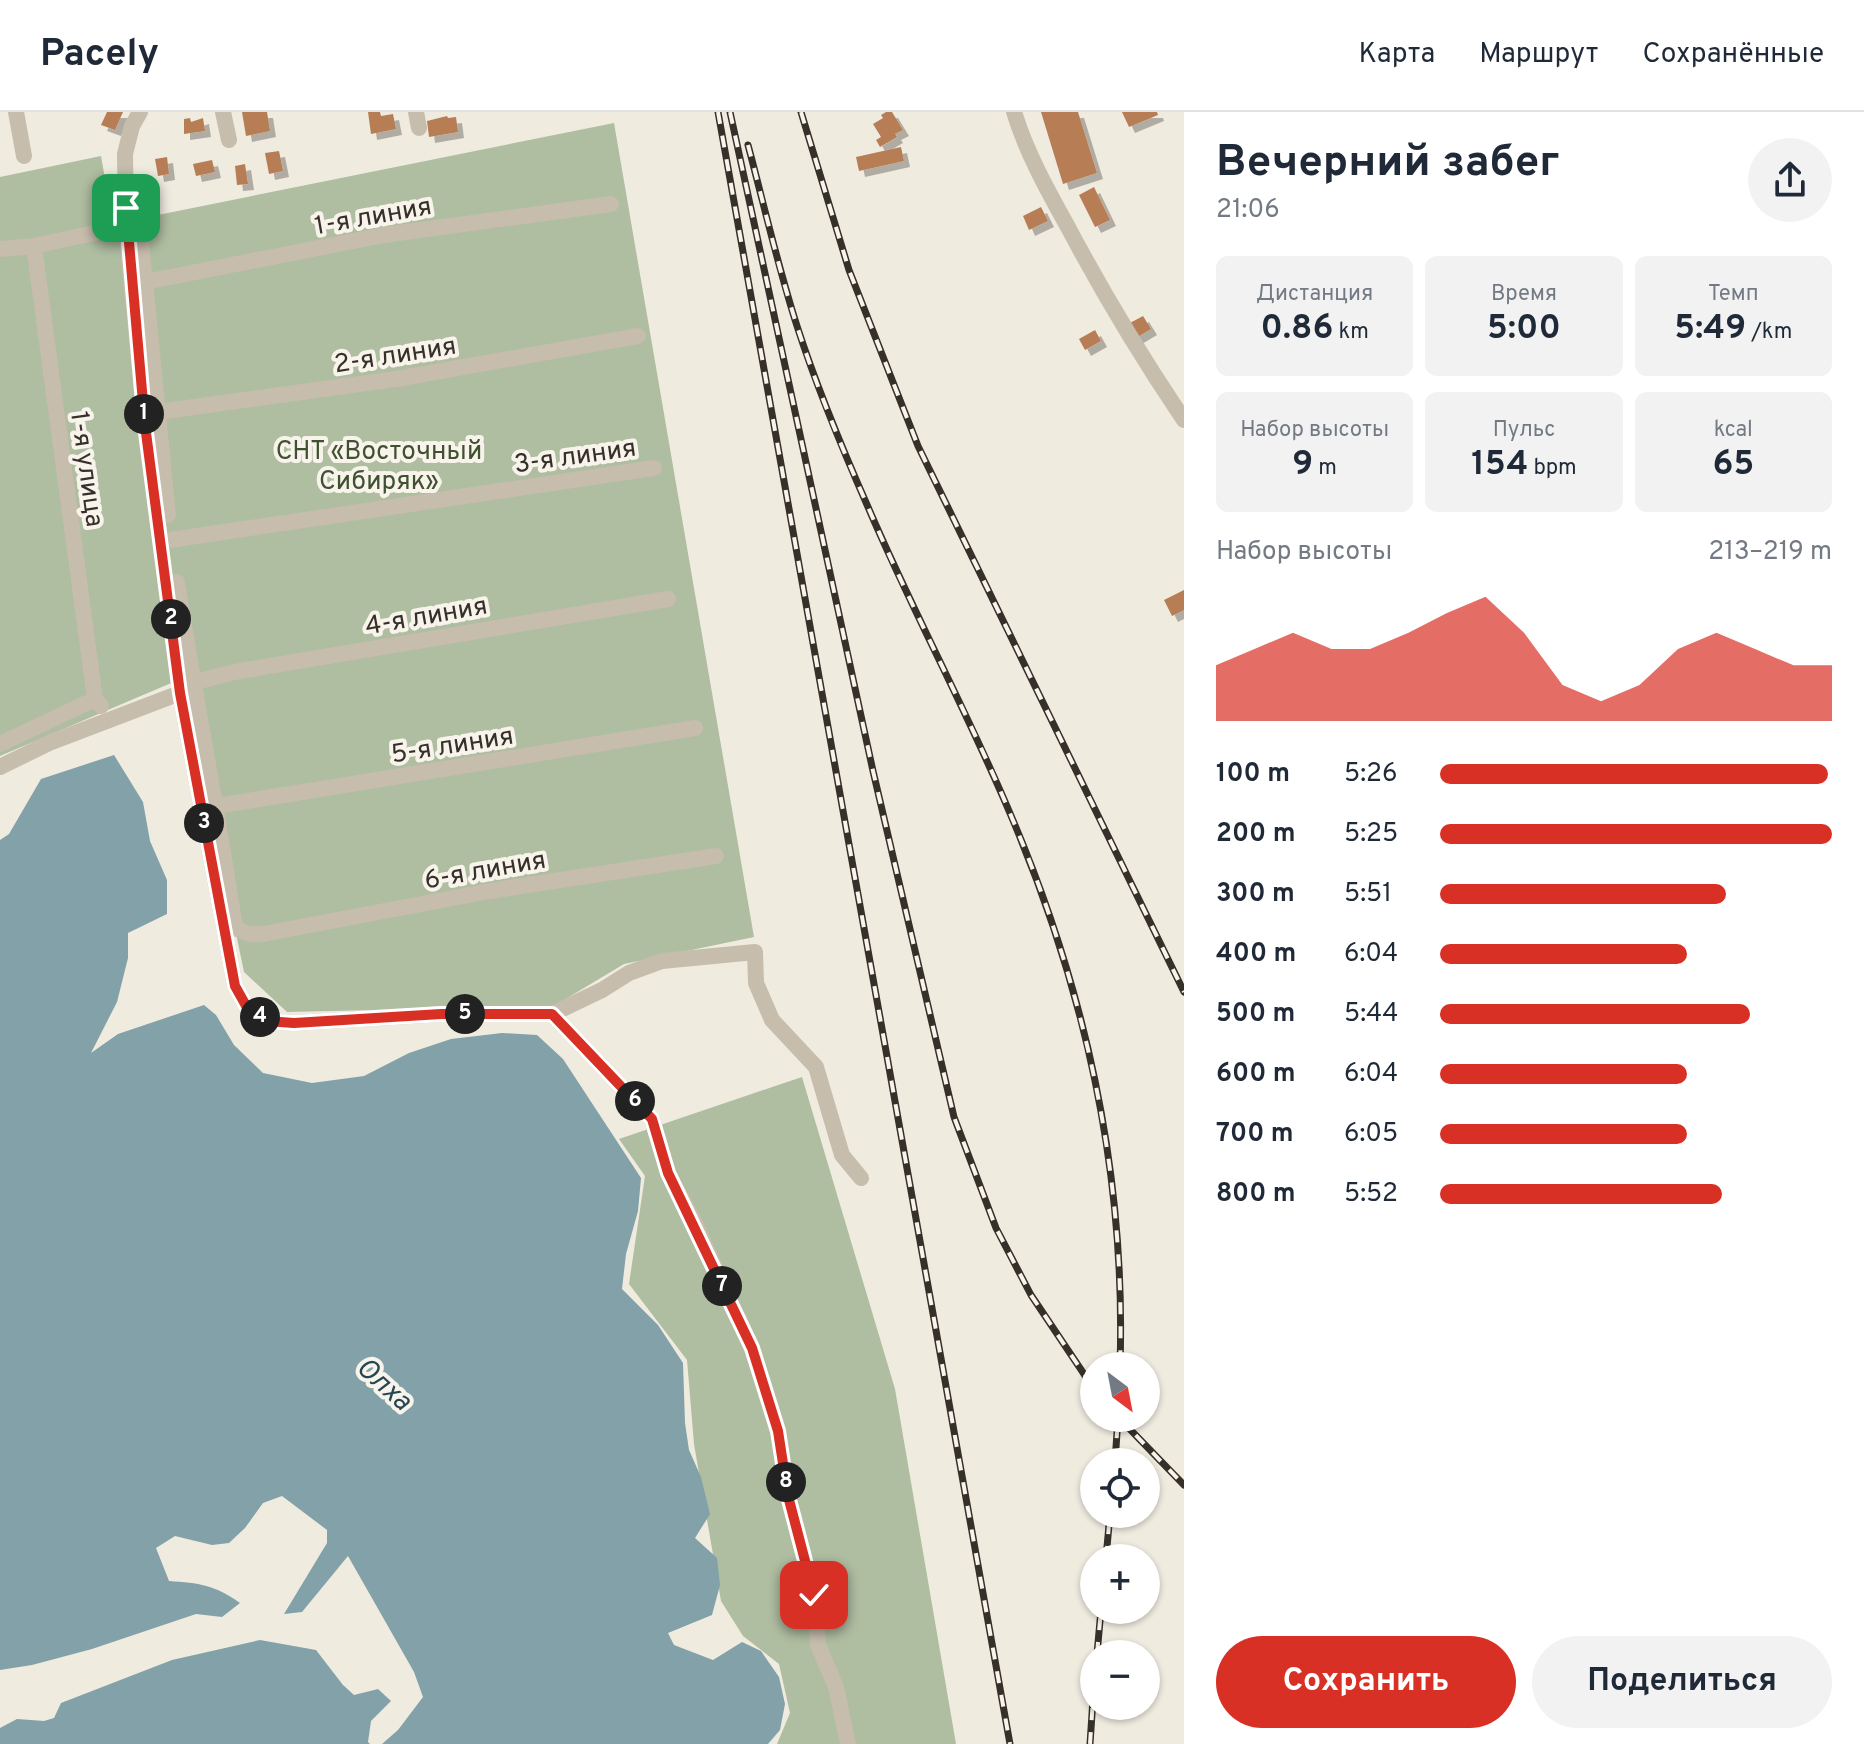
<!DOCTYPE html>
<html lang="ru">
<meta charset="utf-8">
<style>
:root{--surface:#fff;--page:#f2f2f3;--text:#1f2937;--muted:#747a83;--line:#e0e1e3;--accent:#d93025}
body{margin:0;font-family:Overpass,sans-serif;background:var(--page);color:var(--text);height:100vh;display:flex;flex-direction:column;font-size:30px;white-space:nowrap}
*{box-sizing:border-box;margin:0}
p{font-size:26px;color:var(--muted)}
.icon{flex:none;width:44px;height:44px;fill:none;stroke:currentColor;stroke-width:2;stroke-linecap:round;stroke-linejoin:round}
.map{position:relative;flex:1;overflow:hidden}
.sheet{display:flex;flex-direction:column;background:var(--surface);width:680px}
.sheet>*{flex:none}
.needle{width:52px;rotate:148deg}
.buttons{position:absolute;left:1080px;top:1240px;display:grid;gap:16px}
.buttons a{display:grid;place-items:center;width:80px;height:80px;border-radius:50%;background:var(--surface);box-shadow:0 2px 6px #0004;font-size:40px}
.pin{position:absolute;display:grid;place-items:center;width:68px;height:68px;color:#fff;margin:-34px;border-radius:16px;box-shadow:0 4px 12px #0006}
.km{position:absolute;width:40px;height:40px;margin:-20px;border-radius:50%;background:#222;color:#fff;font-size:22px;line-height:40px;text-align:center}
.round{display:grid;place-items:center;flex:none;width:84px;height:84px;border-radius:42px;background:var(--page)}
.head{display:flex;align-items:center;justify-content:space-between;height:136px;padding:0 32px}
h1{font-size:44px;font-weight:700;line-height:60px}
.metrics{display:grid;grid-template-columns:repeat(3,1fr);gap:12px;height:136px;padding:8px 32px}
.metrics div{display:grid;align-content:center;border-radius:12px;background:var(--page);text-align:center}
.metrics b{font-size:34px;font-weight:700}
.metrics small{font-size:22px;font-weight:400}
.metrics p{font-size:22px}
.chart{height:224px;padding:16px 32px}
.chart p{display:flex;justify-content:space-between}
.chart svg{width:100%;height:144px;margin-top:8px;fill:var(--accent);opacity:.7}
.button{display:flex;gap:16px;margin-top:auto;padding:16px 32px}
.button a{flex:1;height:92px;border-radius:48px;background:var(--accent);color:#fff;font-size:32px;font-weight:700;line-height:92px;text-align:center}
.button a+a{background:var(--page);color:var(--text)}
ul{padding:0 32px;list-style:none;font-size:26px}
li{display:grid;grid-template-columns:128px 96px 1fr;align-items:center;height:60px}
li i{height:20px;border-radius:10px;background:var(--accent)}
header{display:flex;align-items:center;gap:48px;box-sizing:border-box;height:112px;padding:0 40px;background:var(--surface);border-bottom:2px solid var(--line)}
header strong{font-size:38px}
nav{display:flex;gap:44px;margin-inline-start:auto;font-size:28px}
main{display:flex;flex:1;min-height:0}
.map>svg:first-child{display:block}
.green{fill:#afbda1}
.water{fill:#82a1a9}
.building{fill:#b77e56;filter:url(#shadow)}
.lines{fill:none;stroke-linecap:round;stroke-linejoin:round}
.minor{stroke:#c6bdac;stroke-width:16}
.rail-casing{stroke:#36302a;stroke-width:7}
.rail{stroke:#f8f4eb;stroke-width:4;stroke-dasharray:12;stroke-linecap:butt}
.route-casing{stroke:#fff;stroke-width:16}
.route{stroke:#d93025;stroke-width:10}
.labels{text-anchor:middle;stroke-width:8;stroke-linejoin:round;paint-order:stroke}
.street-label{font-size:26px;fill:#36302a;stroke:#f8f4eb}
.park-label{font-size:26px;fill:#405131;stroke:#f8f4eb}
.water-label{font-size:28px;font-style:italic;fill:#254752;stroke:#f8f4eb}
</style>
<header>
<strong>Pacely</strong>
<nav><a>Карта</a><a>Маршрут</a><a>Сохранённые</a></nav>
</header>
<main>
<div class="map">
<svg width="1184" height="1632" viewBox="0 0 1184 1632">
<defs>
<filter id="shadow"><feDropShadow dx="6" dy="6" stdDeviation="0" flood-color="#0004"/></filter>
</defs>
<rect width="100%" height="100%" fill="#f0ebdf"/>
<g class="green">
<path d="M614,11L754,825L624,852L554,894L287,900L244,860L183,566L0,644V65L101,44L113,112Z"/>
<path d="M802,965L895,1277L956,1632H777L790,1601L779,1552L743,1524L721,1489L694,1332L687,1248L629,1172L645,1064L619,1027Z"/>
</g>
<g class="water">
<path d="M114,643L143,690L150,729L167,768V802L128,821V846L117,890L91,941L118,922L204,893L216,903L234,933L263,961L312,971L364,964L409,941L451,927L502,921L537,923L563,947L641,1066L638,1099L626,1142L622,1177L658,1213L683,1251L685,1311L689,1338L701,1365L710,1402L695,1426L717,1446L720,1473L712,1503L668,1521L674,1533L713,1548L742,1530L761,1539L779,1565L785,1592L780,1618L768,1632H382L398,1618L423,1585L414,1560L348,1444L302,1500L284,1502L327,1431V1418L282,1384L263,1391L245,1416L229,1431L212,1433L175,1424L156,1436L169,1469C199,1471 215,1473 240,1491L222,1505L196,1502L92,1537L32,1553L0,1558V728L9,722L41,667Z"/>
<path d="M260,1528L316,1538L343,1573L354,1583L378,1577L391,1589L371,1609L368,1630L370,1632H0V1616L17,1607L44,1609L54,1606L61,1591L172,1548Z"/>
</g>
<g class="building">
<path d="M107,0H123L115,18L101,13Z"/>
<path d="M242,0H267L270,19L246,24Z"/>
<path d="M368,0H380L381,4L393,2L396,17L371,22Z"/>
<path d="M886,0H892L903,18L895,22L897,25L880,35L876,28L881,25L873,12L883,6L881,3Z"/>
<path d="M1041,0H1078L1097,61L1063,72Z"/>
<path d="M1122,0H1157L1158,3L1129,15Z"/>
<path d="M447,4L448,6L456,5L458,20L429,25L427,9Z"/>
<path d="M190,6L191,10L203,6L205,19L184,22V7Z"/>
<path d="M901,35L904,49L859,59L856,45Z"/>
<path d="M279,39L283,59L269,62L265,41Z"/>
<path d="M167,45L169,62L158,64L155,47Z"/>
<path d="M212,48L215,60L196,64L193,52Z"/>
<path d="M245,52L248,72L237,73L235,54Z"/>
<path d="M1094,75L1110,108L1095,115L1079,83Z"/>
<path d="M1041,95L1048,109L1029,118L1023,104Z"/>
<path d="M1143,204L1151,217L1136,226L1128,212Z"/>
<path d="M1095,218L1101,229L1085,238L1079,227Z"/>
<path d="M1184,478V498L1172,504L1164,488Z"/>
</g>
<g class="lines">
<g class="minor">
<path d="M16,0L24,44"/>
<path d="M140,0L132,14L125,42L126,114L145,313L180,581L235,874L249,899L266,909L294,911L441,902H552L602,878L629,861L662,849L755,840L756,871L772,908L816,955L842,1043L861,1066"/>
<path d="M223,0L229,28"/>
<path d="M416,0L419,16"/>
<path d="M1014,0C1027,42 1048,79 1069,117C1104,183 1142,246 1184,308"/>
<path d="M133,89L141,130L168,403"/>
<path d="M34,134L95,587"/>
<path d="M0,137L34,134L126,114"/>
<path d="M145,170L384,123L611,92"/>
<path d="M158,300L396,267L638,224"/>
<path d="M170,428L654,356"/>
<path d="M177,470C195,586 218,700 235,816L249,822H263L490,779L716,744"/>
<path d="M192,571L234,560L668,487"/>
<path d="M0,632L95,587L101,594"/>
<path d="M0,655L49,631L180,581"/>
<path d="M217,694L695,616"/>
<path d="M552,902L652,1007L668,1061L693,1107L752,1236L778,1319L788,1384L814,1483L818,1533L836,1575L848,1632"/>
</g>
<defs>
<g id="rail">
<path d="M718,0L1010,1632"/>
<path d="M730,0L873,659L954,1005L996,1116L1031,1183L1094,1277"/>
<path d="M801,0L849,158L918,334L1184,880"/>
<path d="M748,33C764,93 778,155 797,214C817,276 842,336 868,395C913,500 968,601 1012,706C1086,880 1126,1065 1120,1254"/>
<path d="M1119,1306L1184,1373"/>
<path d="M1115,1350L1118,1306"/>
<path d="M1106,1446L1110,1402"/>
<path d="M1097,1542L1101,1498"/>
<path d="M1090,1632L1094,1572"/>
</g>
</defs>
<use href="#rail" class="rail-casing"/>
<use href="#rail" class="rail"/>
</g>
<g class="lines">
<defs>
<path id="route" d="M126,96L145,313L180,581L235,874L249,899L266,909L294,911L441,902H552L652,1007L668,1061L752,1236L778,1319L788,1384L814,1483"/>
</defs>
<use href="#route" class="route-casing"/>
<use href="#route" class="route"/>
</g>
<g class="labels">
<g class="street-label">
<text transform="translate(373 103) rotate(-10)" y="9">1-я линия</text>
<text transform="translate(395 242) rotate(-9)" y="9">2-я линия</text>
<text transform="translate(575 343) rotate(-8)" y="9">3-я линия</text>
<text transform="translate(88 357) rotate(82)" y="9">1-я улица</text>
<text transform="translate(426 503) rotate(-10)" y="9">4-я линия</text>
<text transform="translate(452 632) rotate(-9)" y="9">5-я линия</text>
<text transform="translate(485 757) rotate(-10)" y="9">6-я линия</text>
</g>
<g class="park-label">
<text x="379" y="347">СНТ «Восточный<tspan x="379" dy="30">Сибиряк»</tspan></text>
</g>
<g class="water-label">
<text transform="translate(385 1271) rotate(42)" y="10">Олха</text>
</g>
</g>
</svg>
<div class="buttons">
<a><svg class="needle" viewBox="-14 -14 28 28"><path d="M0-13l5 13h-10z" fill="#e53935"/><path d="M0 13l5-13h-10z" fill="#747a83"/></svg></a>
<a><svg class="icon" aria-label="locate" viewBox="0 0 24 24"><circle cx="12" cy="12" r="6"/><path d="M12 2v4M12 18v4M2 12h4M18 12h4"/></svg></a>
<a>+</a>
<a>−</a>
</div>
<div class="pin" style="left:126px;top:96px;background:#1e9e55"><svg class="icon" aria-label="arrive" viewBox="0 0 24 24"><path d="M6 21V4h12l-3 4 3 4H6"/></svg></div>
<div class="pin" style="left:814px;top:1483px;background:#d93025"><svg class="icon" aria-label="check" viewBox="0 0 24 24"><path d="M5 12l5 5 9-10"/></svg></div>
<b class="km" style="left:144px;top:302px">1</b>
<b class="km" style="left:171px;top:507px">2</b>
<b class="km" style="left:204px;top:711px">3</b>
<b class="km" style="left:260px;top:905px">4</b>
<b class="km" style="left:465px;top:902px">5</b>
<b class="km" style="left:635px;top:989px">6</b>
<b class="km" style="left:722px;top:1174px">7</b>
<b class="km" style="left:786px;top:1370px">8</b>
</div>
<section class="sheet">
<div class="head"><div><h1>Вечерний забег</h1><p>21:06</p></div><a class="round"><svg class="icon" aria-label="share" viewBox="0 0 24 24"><path d="M12 15V3M7 8l5-5 5 5M5 13v7h14v-7"/></svg></a></div>
<div class="metrics">
<div><p>Дистанция</p><b>0.86<small> km</small></b></div>
<div><p>Время</p><b>5:00</b></div>
<div><p>Темп</p><b>5:49<small> /km</small></b></div>
</div>
<div class="metrics">
<div><p>Набор высоты</p><b>9<small> m</small></b></div>
<div><p>Пульс</p><b>154<small> bpm</small></b></div>
<div><p>kcal</p><b>65</b></div>
</div>
<div class="chart"><p><span>Набор высоты</span>213–219 m</p>
<svg viewBox="0 0 160 44" preserveAspectRatio="none"><path d="M0 44V27L10 22L20 17L30 22L40 22L50 17L60 11L70 6L80 17L90 33L100 38L110 33L120 22L130 17L140 22L150 27L160 27V44z"/></svg>
</div>
<ul>
<li><b>100 m</b>5:26<i style="width:99%"></i></li>
<li><b>200 m</b>5:25<i style="width:100%"></i></li>
<li><b>300 m</b>5:51<i style="width:73%"></i></li>
<li><b>400 m</b>6:04<i style="width:63%"></i></li>
<li><b>500 m</b>5:44<i style="width:79%"></i></li>
<li><b>600 m</b>6:04<i style="width:63%"></i></li>
<li><b>700 m</b>6:05<i style="width:63%"></i></li>
<li><b>800 m</b>5:52<i style="width:72%"></i></li>
</ul>
<div class="button"><a>Сохранить</a><a>Поделиться</a></div>
</section>
</main>
